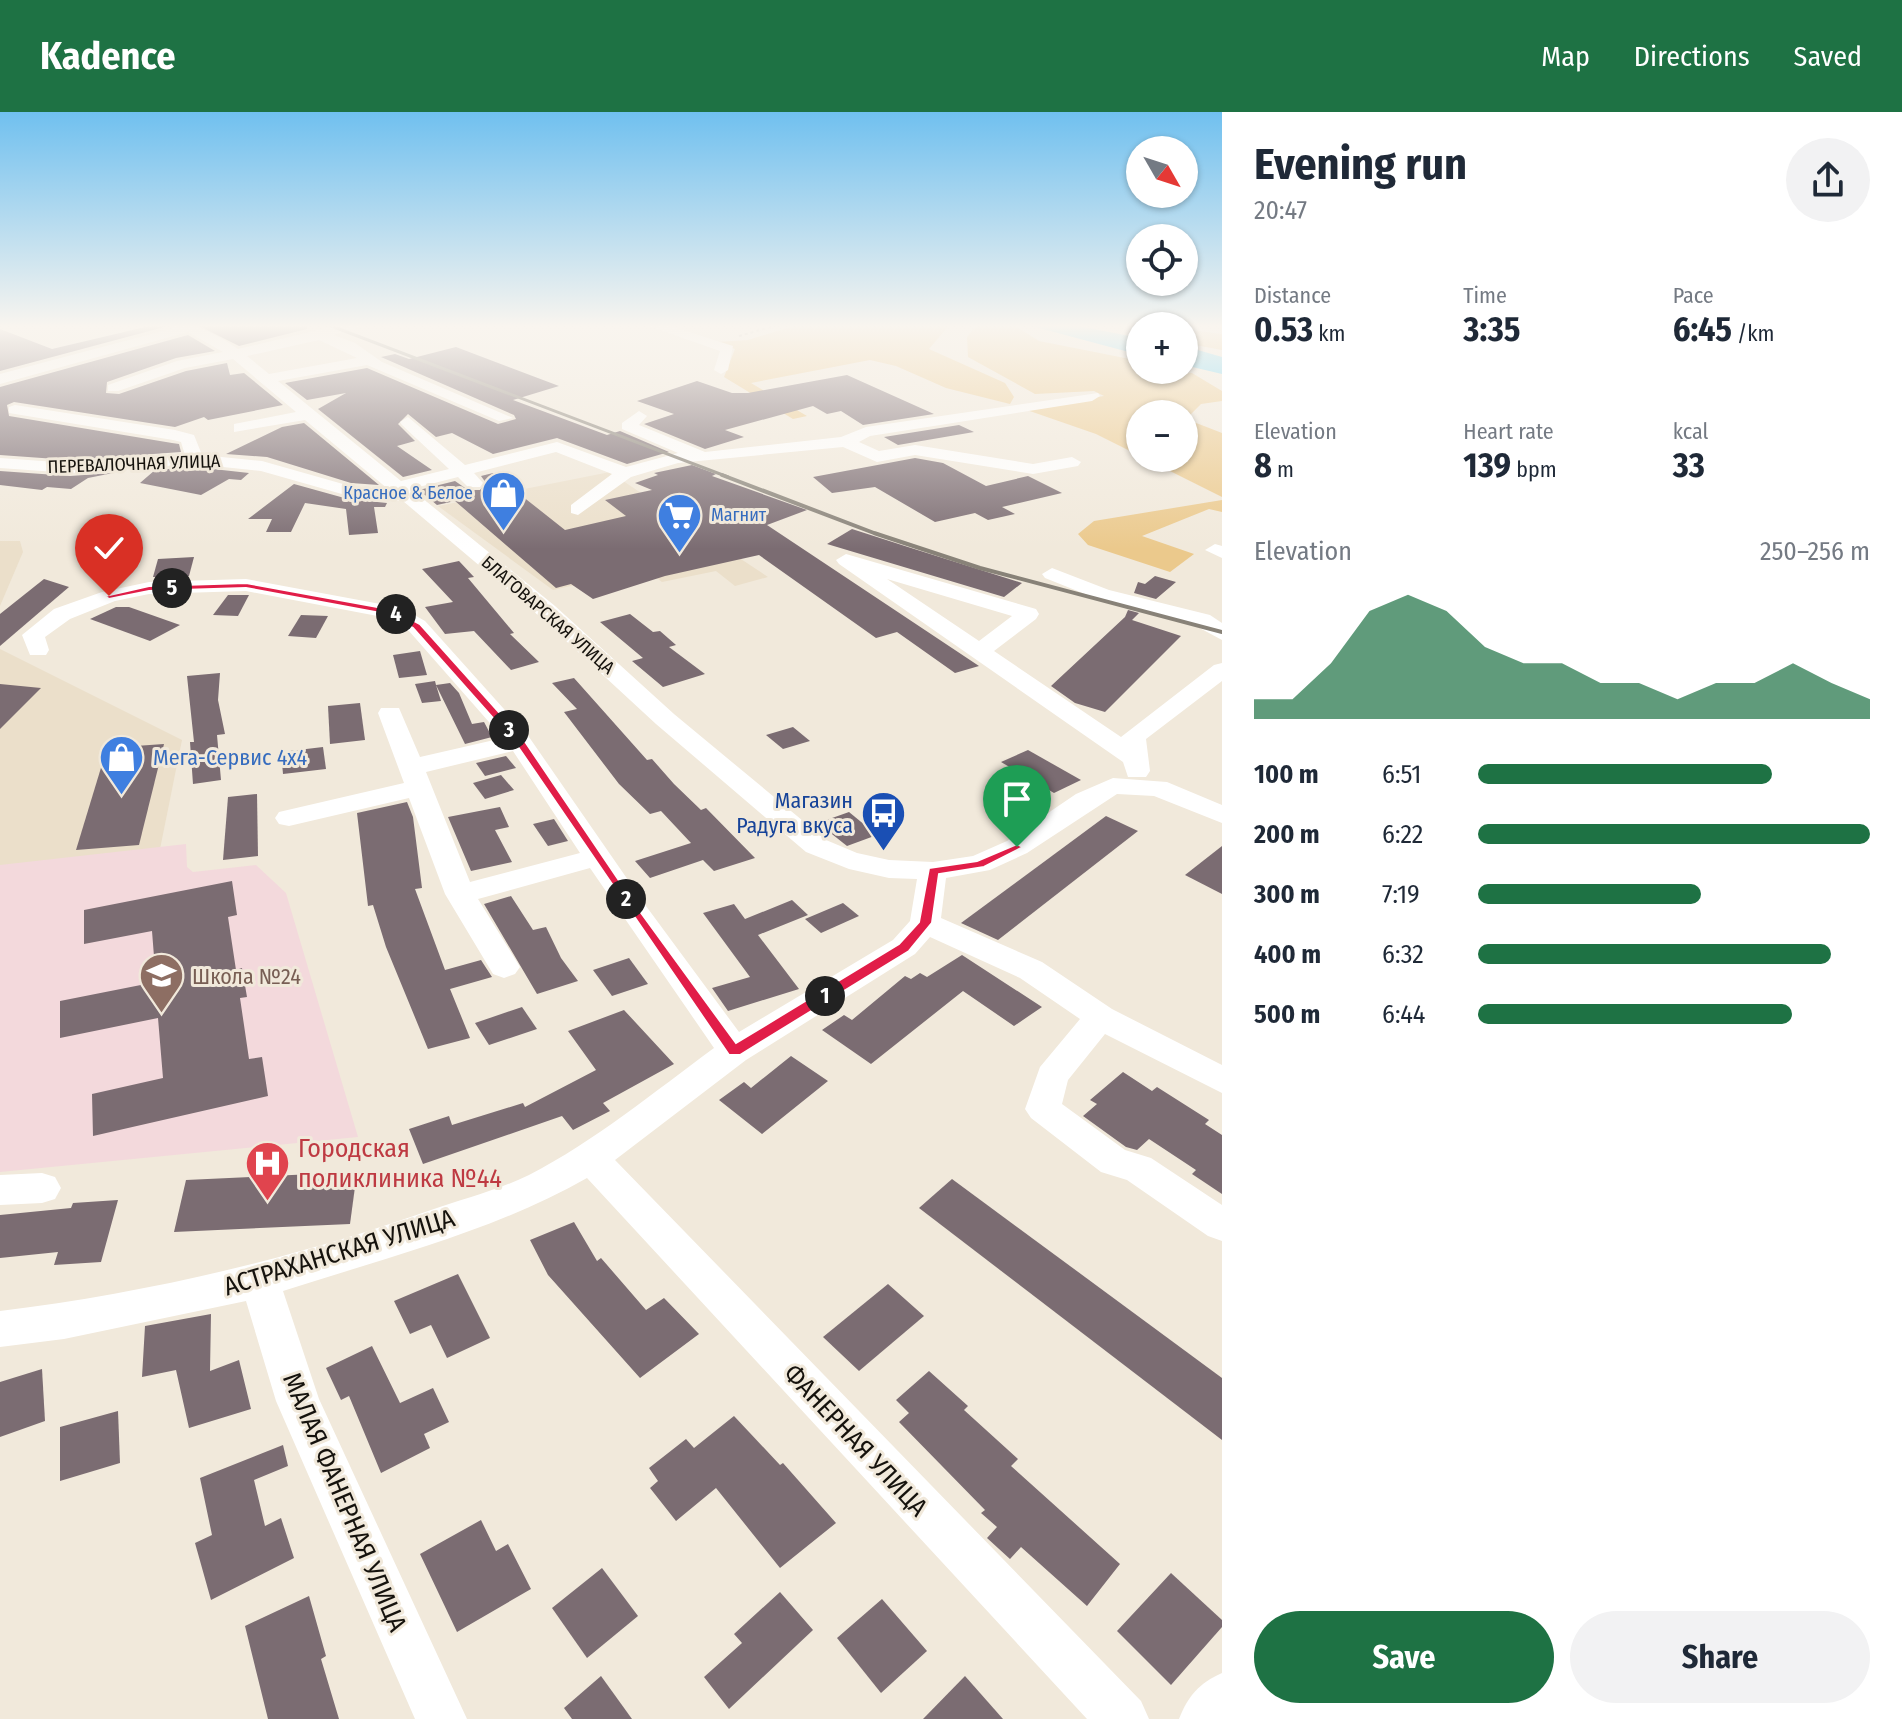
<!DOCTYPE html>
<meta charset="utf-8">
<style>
:root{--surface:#fff;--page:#f2f2f3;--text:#1f2937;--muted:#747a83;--accent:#1e7244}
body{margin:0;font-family:"Fira Sans Condensed",sans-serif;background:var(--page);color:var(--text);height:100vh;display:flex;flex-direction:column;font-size:30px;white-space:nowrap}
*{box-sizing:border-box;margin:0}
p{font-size:26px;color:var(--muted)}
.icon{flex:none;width:44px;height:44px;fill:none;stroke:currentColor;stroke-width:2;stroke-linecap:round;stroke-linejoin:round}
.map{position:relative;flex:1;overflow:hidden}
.side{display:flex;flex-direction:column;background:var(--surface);width:680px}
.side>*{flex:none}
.needle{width:52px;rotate:129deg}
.controls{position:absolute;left:1126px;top:24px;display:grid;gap:16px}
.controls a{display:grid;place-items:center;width:72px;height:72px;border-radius:50%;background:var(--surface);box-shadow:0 2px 6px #0004;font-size:40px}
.pin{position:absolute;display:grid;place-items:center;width:68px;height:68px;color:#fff;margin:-82px -34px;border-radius:50% 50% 50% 0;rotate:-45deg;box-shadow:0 0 8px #0007}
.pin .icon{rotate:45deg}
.km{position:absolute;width:40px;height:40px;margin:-20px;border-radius:50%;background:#222;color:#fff;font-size:22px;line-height:40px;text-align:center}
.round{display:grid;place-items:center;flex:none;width:84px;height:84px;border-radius:42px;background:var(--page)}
.overview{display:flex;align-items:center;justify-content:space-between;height:136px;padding:0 32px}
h1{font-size:44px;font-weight:700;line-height:60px}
.metrics{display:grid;grid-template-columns:repeat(3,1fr);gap:12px;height:136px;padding:8px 32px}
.metrics div{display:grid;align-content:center}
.metrics b{font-size:34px;font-weight:700}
.metrics small{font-size:22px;font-weight:400}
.metrics p{font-size:22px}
.chart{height:224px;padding:16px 32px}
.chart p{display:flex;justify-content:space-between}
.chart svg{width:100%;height:144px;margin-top:8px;fill:var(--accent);opacity:.7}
.action{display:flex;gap:16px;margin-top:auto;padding:16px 32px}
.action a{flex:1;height:92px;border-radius:48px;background:var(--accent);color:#fff;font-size:32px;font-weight:700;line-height:92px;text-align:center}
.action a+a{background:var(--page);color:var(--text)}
ul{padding:0 32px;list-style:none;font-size:26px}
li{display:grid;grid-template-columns:128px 96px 1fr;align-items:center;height:60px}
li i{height:20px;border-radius:10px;background:var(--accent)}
header{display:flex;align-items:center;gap:48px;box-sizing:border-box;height:112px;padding:0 40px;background:var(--accent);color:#fff}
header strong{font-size:38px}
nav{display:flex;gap:44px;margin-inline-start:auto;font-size:28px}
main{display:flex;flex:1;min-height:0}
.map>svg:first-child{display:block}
.built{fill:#ebdfca}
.education{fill:#f3d9dc}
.green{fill:#ebc98c}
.water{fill:#5cd2fa}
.building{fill:#7b6c72}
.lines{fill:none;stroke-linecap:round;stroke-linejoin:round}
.path{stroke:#9c968c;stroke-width:2;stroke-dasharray:3 3;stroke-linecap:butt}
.minor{fill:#fff;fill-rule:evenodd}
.rail-far1{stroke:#888278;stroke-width:3}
.rail{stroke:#888278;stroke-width:4}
.route{fill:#e11d48;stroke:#fff;stroke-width:2}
.labels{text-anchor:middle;stroke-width:6;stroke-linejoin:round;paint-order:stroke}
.far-street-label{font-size:18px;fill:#15120d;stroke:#f1e9db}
.far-shop-label{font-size:18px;fill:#366cbe;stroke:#f1e9db;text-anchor:end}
.shop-label{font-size:22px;fill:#366cbe;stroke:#f1e9db;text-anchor:start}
.transit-label{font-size:22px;fill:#164399;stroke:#f1e9db;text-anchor:end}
.education-label{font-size:22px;fill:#785e54;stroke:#f1e9db;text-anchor:start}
.near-health-label{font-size:26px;fill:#be3a42;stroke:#f1e9db;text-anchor:start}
.near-street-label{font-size:26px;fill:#15120d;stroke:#f1e9db}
</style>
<header>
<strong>Kadence</strong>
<nav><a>Map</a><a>Directions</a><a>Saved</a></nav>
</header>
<main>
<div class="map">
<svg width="1222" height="1607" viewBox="0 0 1222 1607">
<rect width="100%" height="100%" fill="#f1e9db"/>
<g class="built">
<path d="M610,360L638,379L768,465L735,474L716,459L662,470L645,457L553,478L438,394Z"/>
<path d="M0,429H20L23,440L0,494Z"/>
<path d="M0,537L182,628L160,737L0,832Z"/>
</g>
<path class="education" d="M186,732L187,755L193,760L256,753L286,781L358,1025L0,1060V753Z"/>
<g class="green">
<path d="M800,212H950L929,237L1005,271L1014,285L1010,292L946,276L896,254L870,248L751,271L807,304L793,307L724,265L735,237L716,230L748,228Z"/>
<path d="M977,212H1012L1039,229L1140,249V258L1192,261L1222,279V289L1201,292L1186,307L1222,321V385L1144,346H1184V302H1140V344L1096,322L1021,296L1104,284L1094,279L1035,282L968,245L967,225Z"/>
<path d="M1184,217L1222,222V238L1184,231Z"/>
<path d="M1222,388V400L1209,397L1142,424L1194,442L1170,460L1088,433L1078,422L1094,409Z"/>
</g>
<g class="water">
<path d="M1024,212H1068L1140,226V243Z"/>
<path d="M1184,234L1222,245V262L1184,253Z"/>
</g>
<g class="building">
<path d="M158,212L168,214L0,259V217L52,237Z"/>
<path d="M195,212H306L307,217L239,234Z"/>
<path d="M188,223L215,239L176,246L107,270L106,281L119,282L186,259L227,251L230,263L244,261L283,293L208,308L204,305L175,315L14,290L7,293L9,304L172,331L179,332L181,340L70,348L0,343V275Z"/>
<path d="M456,235L559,274L513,288L607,323L620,319L669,340L627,352L557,326L493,342L452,321L436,325L408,302L398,312L415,329L397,334L432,358L403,365L318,297L346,281L307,288L285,271L367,256L498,312L516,307L514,303L381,245L395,242L409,247Z"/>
<path d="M847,263L934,302L863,313L841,299L827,302L813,294L725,318L744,325L705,337L644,312L674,302L637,289L697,269L732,281H748Z"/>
<path d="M304,311L379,373L351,371L267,345L226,342L282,315Z"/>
<path d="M959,313L974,320L898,333L884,325Z"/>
<path d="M915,346L943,351L986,374L1028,364L1062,381L1002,395L1015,402L988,408L975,401L935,410L875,375L832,381L813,365Z"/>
<path d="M692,353L716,362L712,364L807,398L767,413L979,554L955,561L897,520L876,526L759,443L665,464L593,487L571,472L556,476L455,389L437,393L419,378L455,369L468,378H480L486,371L481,364L493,361L565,418L626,404L605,388L652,378L635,371L658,363L654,361Z"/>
<path d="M195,355L249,361L241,368L229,367L201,383L140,371L155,358Z"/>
<path d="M0,359L70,364L113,361L88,366L71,377L47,375L42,378L0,373Z"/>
<path d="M294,372L348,387L387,391L385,395H374L378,421L349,423L346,397L305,391L291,420H266L272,407H248Z"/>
<path d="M852,417L908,435L1022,471L1004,485L827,432Z"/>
<path d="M194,445L189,464L153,465L158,447Z"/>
<path d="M459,449L474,465L468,466L514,521L510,522L539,550L511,558L474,519L445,522L425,495L453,490L422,457Z"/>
<path d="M1155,464L1176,470L1156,487L1134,481L1138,470L1145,472Z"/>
<path d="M44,467L69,475L0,534V502Z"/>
<path d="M228,483H249L238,504L213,503Z"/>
<path d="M116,495H129L180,513L150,529L90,507Z"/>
<path d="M1128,498L1139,501L1132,508L1181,524L1105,600L1075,591L1051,574L1125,505Z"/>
<path d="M630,502L653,520L660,519L676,533L669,535L705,562L663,575L632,549L643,546L600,510Z"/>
<path d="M301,503L328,504L316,526L288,524Z"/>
<path d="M420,539L427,563L399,566L393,543Z"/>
<path d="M220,561L218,588L225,622L217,623L221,668L193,672L190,630H194L187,564Z"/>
<path d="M574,566L647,648L652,647L674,672L701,698L706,696L755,746L714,759L703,748L650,766L635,749L691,731L661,699L650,702L619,672L564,600L577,597L552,571Z"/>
<path d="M435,569L436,573L450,571L459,581L472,612L484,610L492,625L465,632L436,573L441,589L422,591L415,572Z"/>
<path d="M0,572L41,576L0,617Z"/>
<path d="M360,591L365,628L330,632L328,594Z"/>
<path d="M793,615L810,629L783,637L766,623Z"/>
<path d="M164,632L139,733L76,738L107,636Z"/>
<path d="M323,635L326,657L283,662L281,640Z"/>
<path d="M1028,638L1081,668L1054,681L1001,650Z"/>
<path d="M506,644L516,656L485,664L476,651Z"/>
<path d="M501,663L514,678L485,687L473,671Z"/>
<path d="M257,682L258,744L223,748L228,685Z"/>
<path d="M407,690L413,705L422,776L415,777L445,858L481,848L492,865L450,877L470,926L428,937L386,835L373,793L368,794L357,701Z"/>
<path d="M500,695L509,715L495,718L512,750L471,759L448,705Z"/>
<path d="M849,700L877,723L847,734L818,711Z"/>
<path d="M1106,704L1138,719L998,828L961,811Z"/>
<path d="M554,707L568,729L548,734L533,712Z"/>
<path d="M1222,734V782L1185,763Z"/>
<path d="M232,769L237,803L228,805L236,858L242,856L247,885L240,886L249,947L262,945L268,984L93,1024L92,982L163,966L158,906L60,926V889L156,870L152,819L84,832V798Z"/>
<path d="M511,784L533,818L546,815L561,846L578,869L537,882L484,792Z"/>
<path d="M792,788L808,803L758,823L799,877L728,899L712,876L750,865L703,801L734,792L745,807Z"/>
<path d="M843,791L859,804L821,821L805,807Z"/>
<path d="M962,843L1042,895L1014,914L963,879L871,952L822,918L844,903L852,908L905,864L911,867L920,861L927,865Z"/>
<path d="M629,846L648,872L612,884L593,858Z"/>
<path d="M522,895L537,917L489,933L475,911Z"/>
<path d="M624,898L674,952L603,991L610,999L573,1018L562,1004L423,1052L409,1017L449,1004L452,1013L523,991L525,995L596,958L568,919Z"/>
<path d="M791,944L828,969L762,1022L719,988L744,970L751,976Z"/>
<path d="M1123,960L1152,979L1157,975L1209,1008L1205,1012L1222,1023V1082L1192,1062L1196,1058L1149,1027L1137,1038L1126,1035L1083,1004L1097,992L1090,988Z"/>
<path d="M357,1060L350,1112L174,1120L186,1068Z"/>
<path d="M952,1067L1222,1266V1328L919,1096Z"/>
<path d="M118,1088L101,1150L54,1153L58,1140L0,1146V1103L71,1096L73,1091Z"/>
<path d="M574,1110L597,1149L601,1146L646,1198L664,1186L699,1222L640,1266L548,1163L530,1128Z"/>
<path d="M458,1162L490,1226L447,1246L431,1213L410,1222L394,1189Z"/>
<path d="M888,1172L924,1204L859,1259L823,1225Z"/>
<path d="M211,1202L210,1259L239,1248L251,1297L189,1316L176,1258L142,1265L145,1214Z"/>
<path d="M372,1234L400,1291L433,1276L449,1310L424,1322L430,1336L381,1361L349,1284L341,1288L326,1256Z"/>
<path d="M42,1257L45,1309L0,1325V1270Z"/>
<path d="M929,1259L968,1294L964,1298L1018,1347L1011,1354L1120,1452L1087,1494L1021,1435L1010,1447L987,1426L997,1415L981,1401L985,1398L899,1310L909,1301L896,1288Z"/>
<path d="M118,1299L120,1351L60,1369V1315Z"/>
<path d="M734,1304L780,1353L783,1351L836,1411L780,1456L716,1376L676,1409L650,1376L658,1369L649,1356L686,1327L694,1336Z"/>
<path d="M283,1333L288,1354L254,1368L265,1414L281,1406L294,1446L211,1488L195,1431L212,1423L200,1366Z"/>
<path d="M481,1408L496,1439L508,1432L531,1477L457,1520L420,1442Z"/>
<path d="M602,1456L638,1504L587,1546L552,1496Z"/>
<path d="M1171,1461L1222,1508V1515L1171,1573L1117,1519Z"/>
<path d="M780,1480L813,1518L729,1597L704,1565L742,1531L734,1522Z"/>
<path d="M309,1484L326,1544L321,1547L339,1607H268L245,1514Z"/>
<path d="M882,1487L927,1539L881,1581L837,1526Z"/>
<path d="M601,1564L632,1607H572L564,1596Z"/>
<path d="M965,1564L1003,1607H923Z"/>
</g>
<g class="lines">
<path class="path" d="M739,224L781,212"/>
<g class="minor">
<path d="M170,212C199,212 215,222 238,237L344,212H367L334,223L355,231L382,250L513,306L499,309L367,253L278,269L401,369L449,357L402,313L400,310L408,305L465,353L557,330L626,355L678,341L622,317V311L639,299L647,304L639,313L705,340L841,325L866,315L1098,281L1100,284L1092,289L870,324L859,330L879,339L915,333L1033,352L1072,345L1081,350L1078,354L1033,362L915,343L877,350L843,335L678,351L631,365L578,403L571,401V393L612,362L556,340L474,361L483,371L480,375H468L458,365L411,377L555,494L674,602L826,728L857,741L889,748L933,750L973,744L1007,729L1076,682L1113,666L1167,670L1222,693V711L1154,684L1117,682L1027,741L990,758L946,766L941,806L1042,850L1112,897L1222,953V981L1105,922L1068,968L1062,992L1125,1038L1151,1046L1222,1093V1129L1208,1124L1127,1068L1101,1060L1031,1006L1025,997L1040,955L1080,907L1020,866L930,825L915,842L746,948L615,1048L1141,1589L1149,1607H1087L587,1066C494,1119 385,1146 283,1179L319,1287L467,1607H415L276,1289L246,1189L64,1227L0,1235V1199C147,1181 292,1147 431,1098C463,1087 498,1078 529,1063C595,1029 654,980 714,936L590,756L478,787L520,855L515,862L504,866L493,862L445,782L409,686L289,714L279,712L275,706L279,700L404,671L378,601L381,596H399L420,645L503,626L409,519L388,506L246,479L149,482L115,489L70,507L45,525L49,538L46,543H30L22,523L54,497L102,480L149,470L246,467L402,496L425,509L529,625L646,794L739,920L893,828L910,809L917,767L889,766L849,757L806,740L656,612L539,504L403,389L349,384L261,359L195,352L70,361L0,356V346L70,351L185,343L181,330L173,328L9,301V295L15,293L175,318L194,323L202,343L262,349L350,374L388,377L305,308L234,320V312L296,300L233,247L185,256L118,279H108V273L177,249L223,240L188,220L0,272V262L174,216ZM319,228L357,246L269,262L247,244ZM513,639L580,741L470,770L426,660Z"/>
<path d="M643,212H664L733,234L728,258L721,262L714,258L720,239Z"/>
<path d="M1215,432L1222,434V446L1205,438Z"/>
<path d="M846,442L1036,497L1039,502L1036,507L994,539L1121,625L1214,553L1222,551V569L1146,627L1150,659L1146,665H1128L1123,650L839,452L836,448ZM887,467L1012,504L979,529Z"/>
<path d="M1052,456L1109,478L1210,503L1222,511V528L1194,513L1095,486L1045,466L1042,462Z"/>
<path d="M42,1061L55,1065L61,1076L55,1087L42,1091L0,1093V1063Z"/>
<path d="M1222,1561V1607H1179C1188,1584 1199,1571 1222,1561Z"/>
</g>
<path class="rail-far1" d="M326,212L728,365"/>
<path class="rail" d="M722,363L874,421L980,456L1222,520"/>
</g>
<linearGradient id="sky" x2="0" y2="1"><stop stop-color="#70c0ef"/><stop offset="0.49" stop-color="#f9f5ef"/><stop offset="1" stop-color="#f9f5ef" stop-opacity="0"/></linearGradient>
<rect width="1222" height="437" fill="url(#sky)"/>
<path class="route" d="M246,471L394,498L420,512L524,628L639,798L736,931L899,832L919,810L929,756L977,749L1017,732L1023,735L984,755L939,762L932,811L909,839L740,943H729L516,632L413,516L391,503L246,476L149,479L109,487L105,484L149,474Z"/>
<defs>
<symbol id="shop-pin" viewBox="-11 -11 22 30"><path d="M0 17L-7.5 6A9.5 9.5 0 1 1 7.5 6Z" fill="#3f7fe0" stroke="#f1e9db"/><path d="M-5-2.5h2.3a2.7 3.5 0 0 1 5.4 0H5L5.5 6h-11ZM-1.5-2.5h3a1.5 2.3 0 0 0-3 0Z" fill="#fff"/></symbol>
<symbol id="supermarket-pin" viewBox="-11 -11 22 30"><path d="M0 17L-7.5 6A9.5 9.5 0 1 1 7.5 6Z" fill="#3f7fe0" stroke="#f1e9db"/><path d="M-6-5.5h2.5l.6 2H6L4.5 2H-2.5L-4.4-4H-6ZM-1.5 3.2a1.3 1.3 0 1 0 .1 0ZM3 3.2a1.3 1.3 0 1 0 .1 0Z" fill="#fff"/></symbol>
<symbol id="bus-pin" viewBox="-11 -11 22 30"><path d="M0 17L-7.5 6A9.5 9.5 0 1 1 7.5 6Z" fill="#1a4fb4" stroke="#f1e9db"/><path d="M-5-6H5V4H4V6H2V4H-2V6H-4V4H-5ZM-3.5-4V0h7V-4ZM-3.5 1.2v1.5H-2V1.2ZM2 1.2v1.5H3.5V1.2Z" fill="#fff"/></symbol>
<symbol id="school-pin" viewBox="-11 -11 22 30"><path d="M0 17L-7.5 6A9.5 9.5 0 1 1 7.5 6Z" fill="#8d6e63" stroke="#f1e9db"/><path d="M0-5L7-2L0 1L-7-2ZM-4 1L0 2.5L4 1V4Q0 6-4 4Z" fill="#fff"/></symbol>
<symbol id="hospital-pin" viewBox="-11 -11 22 30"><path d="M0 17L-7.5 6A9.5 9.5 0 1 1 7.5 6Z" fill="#e0444e" stroke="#f1e9db"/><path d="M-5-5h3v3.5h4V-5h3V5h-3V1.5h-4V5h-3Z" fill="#fff"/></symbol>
</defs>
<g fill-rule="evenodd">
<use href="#shop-pin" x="478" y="356" width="51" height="69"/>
<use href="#supermarket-pin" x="654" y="378" width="51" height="69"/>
<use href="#shop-pin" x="96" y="620" width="51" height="69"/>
<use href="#bus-pin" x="858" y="676" width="51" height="69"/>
<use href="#school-pin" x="136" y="838" width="51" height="69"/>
<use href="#hospital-pin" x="242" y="1026" width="51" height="69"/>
</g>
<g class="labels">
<g class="far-street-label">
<text transform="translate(134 352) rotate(-2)" y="6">ПЕРЕВАЛОЧНАЯ УЛИЦА</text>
<text transform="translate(548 503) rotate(41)" y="6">БЛАГОВАРСКАЯ УЛИЦА</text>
</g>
<g class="far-shop-label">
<text x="473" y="387">Красное &amp; Белое</text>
<text x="711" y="409" text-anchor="start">Магнит</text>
</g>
<g class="shop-label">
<text x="153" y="653">Мега-Сервис 4х4</text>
</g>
<g class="transit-label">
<text x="853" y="696">Магазин<tspan x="853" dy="25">Радуга вкуса</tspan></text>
</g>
<g class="education-label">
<text x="192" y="872">Школа №24</text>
</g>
<g class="near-health-label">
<text x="298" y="1045">Городская<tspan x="298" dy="30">поликлиника №44</tspan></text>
</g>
<g class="near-street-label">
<text transform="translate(339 1140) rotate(-17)" y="9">АСТРАХАНСКАЯ УЛИЦА</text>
<text transform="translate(856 1328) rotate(47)" y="9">ФАНЕРНАЯ УЛИЦА</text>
<text transform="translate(345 1390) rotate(67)" y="9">МАЛАЯ ФАНЕРНАЯ УЛИЦА</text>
</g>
</g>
</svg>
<div class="controls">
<a><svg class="needle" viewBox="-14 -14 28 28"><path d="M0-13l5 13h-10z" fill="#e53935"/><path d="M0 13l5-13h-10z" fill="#747a83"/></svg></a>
<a><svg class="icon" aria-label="locate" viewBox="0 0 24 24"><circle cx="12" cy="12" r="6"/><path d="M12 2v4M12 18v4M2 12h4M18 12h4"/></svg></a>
<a>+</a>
<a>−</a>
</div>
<div class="pin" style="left:1017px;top:735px;background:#1e9e55"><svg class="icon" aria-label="arrive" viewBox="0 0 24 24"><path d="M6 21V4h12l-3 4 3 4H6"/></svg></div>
<div class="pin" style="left:109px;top:484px;background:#d93025"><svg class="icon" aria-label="check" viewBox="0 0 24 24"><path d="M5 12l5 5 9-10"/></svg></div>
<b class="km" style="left:825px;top:884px">1</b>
<b class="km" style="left:626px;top:787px">2</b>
<b class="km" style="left:509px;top:618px">3</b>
<b class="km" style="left:396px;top:502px">4</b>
<b class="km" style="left:172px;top:476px">5</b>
</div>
<section class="side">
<div class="overview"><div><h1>Evening run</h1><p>20:47</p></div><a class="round"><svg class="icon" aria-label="share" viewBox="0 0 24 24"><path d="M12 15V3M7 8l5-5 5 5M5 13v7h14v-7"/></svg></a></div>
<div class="metrics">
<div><p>Distance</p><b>0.53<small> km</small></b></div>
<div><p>Time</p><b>3:35</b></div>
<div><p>Pace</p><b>6:45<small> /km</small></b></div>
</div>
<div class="metrics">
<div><p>Elevation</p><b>8<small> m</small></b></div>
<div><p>Heart rate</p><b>139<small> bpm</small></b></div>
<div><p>kcal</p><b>33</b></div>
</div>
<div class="chart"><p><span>Elevation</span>250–256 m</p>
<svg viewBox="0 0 160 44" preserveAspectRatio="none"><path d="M0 44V38L10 38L20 27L30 11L40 6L50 11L60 22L70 27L80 27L90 33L100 33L110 38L120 33L130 33L140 27L150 33L160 38V44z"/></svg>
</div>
<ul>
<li><b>100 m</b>6:51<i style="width:75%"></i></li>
<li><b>200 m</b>6:22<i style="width:100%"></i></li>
<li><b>300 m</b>7:19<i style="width:57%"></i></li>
<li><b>400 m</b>6:32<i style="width:90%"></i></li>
<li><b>500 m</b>6:44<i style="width:80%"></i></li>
</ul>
<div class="action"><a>Save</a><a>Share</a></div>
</section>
</main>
